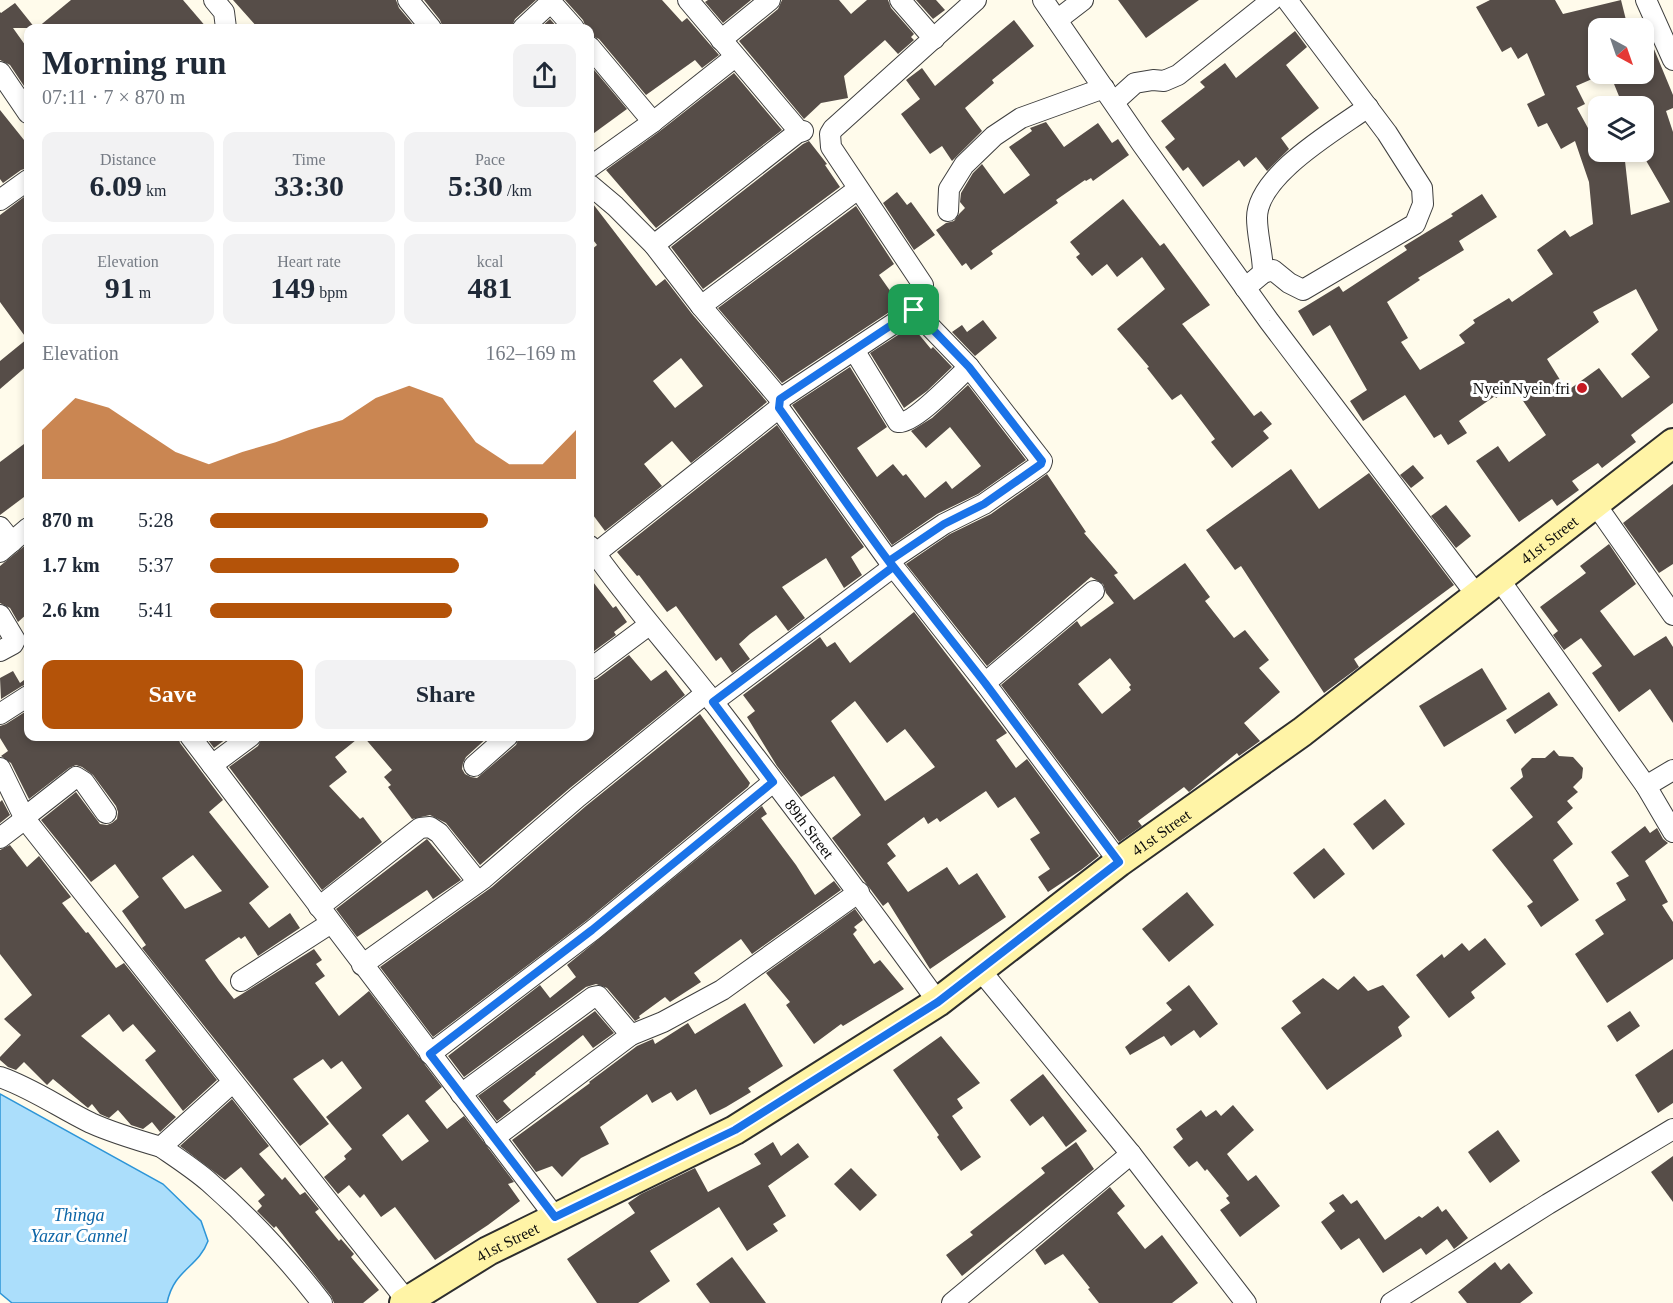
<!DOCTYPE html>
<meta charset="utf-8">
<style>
:root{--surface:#fff;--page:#f2f2f3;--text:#1f2937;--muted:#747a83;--accent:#b45309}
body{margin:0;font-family:"Times New Roman",serif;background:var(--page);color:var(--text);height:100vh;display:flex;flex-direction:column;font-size:22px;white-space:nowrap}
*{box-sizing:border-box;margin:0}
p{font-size:20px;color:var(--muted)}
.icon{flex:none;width:33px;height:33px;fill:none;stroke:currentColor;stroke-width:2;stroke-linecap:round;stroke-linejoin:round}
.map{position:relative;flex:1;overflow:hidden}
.sheet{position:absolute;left:24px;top:24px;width:570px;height:717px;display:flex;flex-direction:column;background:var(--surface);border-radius:12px;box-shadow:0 3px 9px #0003}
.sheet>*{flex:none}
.needle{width:39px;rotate:140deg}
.controls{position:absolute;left:1588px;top:18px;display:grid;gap:12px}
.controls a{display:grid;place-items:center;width:66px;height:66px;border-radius:12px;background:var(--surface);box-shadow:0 3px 9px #0003;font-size:30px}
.pin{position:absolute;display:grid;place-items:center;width:51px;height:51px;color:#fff;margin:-26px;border-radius:12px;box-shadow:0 3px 9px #0006}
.round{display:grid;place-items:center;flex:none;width:63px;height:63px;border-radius:12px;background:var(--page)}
.summary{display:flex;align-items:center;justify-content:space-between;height:102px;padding:0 18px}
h1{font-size:33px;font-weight:700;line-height:45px}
.metrics{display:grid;grid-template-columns:repeat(3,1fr);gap:9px;height:102px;padding:6px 18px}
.metrics div{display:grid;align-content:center;border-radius:12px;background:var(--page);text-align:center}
.metrics b{font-size:30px;font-weight:700}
.metrics small{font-size:16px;font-weight:400}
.metrics p{font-size:16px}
.chart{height:168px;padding:12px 18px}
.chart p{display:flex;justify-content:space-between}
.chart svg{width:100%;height:108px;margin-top:6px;fill:var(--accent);opacity:.7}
.cta{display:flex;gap:12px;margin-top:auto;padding:12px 18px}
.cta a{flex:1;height:69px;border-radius:12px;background:var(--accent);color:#fff;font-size:24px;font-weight:700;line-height:69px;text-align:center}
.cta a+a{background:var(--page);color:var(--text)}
ul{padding:0 18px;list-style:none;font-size:20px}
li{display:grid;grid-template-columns:96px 72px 1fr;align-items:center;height:45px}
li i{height:15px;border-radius:8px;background:var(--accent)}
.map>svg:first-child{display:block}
.water{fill:#abdefb;stroke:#2d95d7;stroke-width:1.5}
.building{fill:#564d48;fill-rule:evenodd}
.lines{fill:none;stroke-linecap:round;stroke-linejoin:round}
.street-casing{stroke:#3f3f3f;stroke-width:22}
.secondary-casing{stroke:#2e2e2e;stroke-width:32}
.street{stroke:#fff;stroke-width:20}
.secondary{stroke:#fff4a6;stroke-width:28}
.route-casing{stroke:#fff;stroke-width:12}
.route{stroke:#1a73e8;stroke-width:8}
.poi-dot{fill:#c61a23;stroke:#fff;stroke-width:2}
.labels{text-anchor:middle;stroke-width:6;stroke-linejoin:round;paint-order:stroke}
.poi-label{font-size:16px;fill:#0c0c0c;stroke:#fff;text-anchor:end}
.street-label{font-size:16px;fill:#0c0c0c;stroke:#fff}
.water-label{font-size:18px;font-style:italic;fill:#0c65a7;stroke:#fff}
</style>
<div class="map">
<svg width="1673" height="1303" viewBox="0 0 1673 1303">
<rect width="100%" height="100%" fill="#fffbeb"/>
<path class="water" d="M0,1094L163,1184L201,1221L208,1241C198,1268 174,1269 167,1303H12L0,1293Z"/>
<g class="building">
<path d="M71,0H183L207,28H37Z"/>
<path d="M233,0H396L399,8L416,28H258Z"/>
<path d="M424,0H536L515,19L511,28H443L440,20Z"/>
<path d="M565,0H662L682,22L687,18L719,55L702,68L695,60L646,95L599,39L590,35V28H586L583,20Z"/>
<path d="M708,0H751L723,23L705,2Z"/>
<path d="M782,0H839L851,14L867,0H888L891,8L914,34L911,37L914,40L898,54L885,40L844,76L848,98L821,103L804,119L739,41L778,9Z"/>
<path d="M916,0H936L945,10L933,19Z"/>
<path d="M1118,0H1199L1146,38Z"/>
<path d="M1490,0H1555L1563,14L1621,0L1628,28H1599V76L1576,86L1585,104L1577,108L1594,139L1599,137V152H1624L1631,215L1670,202L1644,157V106H1623L1612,79L1625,74H1644V25L1673,95V108L1666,111L1673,132V403L1631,435L1636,442L1602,468L1598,463L1572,481L1579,490L1557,506L1552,499L1519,522L1476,461L1498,446L1509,462L1546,435L1513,386L1496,398L1495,396L1459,421L1467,433L1448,445L1441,434L1434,438L1405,395L1363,421L1350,401L1367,390L1330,325L1313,336L1298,311L1339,286L1343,292L1407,250L1404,246L1453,216L1451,214L1482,194L1497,217L1459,241L1464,250L1418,278L1420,280L1387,302L1408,338L1401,342L1420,370L1465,343L1459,335L1475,323L1473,320L1509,298L1512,302L1553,274L1537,250L1565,230L1570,237L1593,224L1589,182L1575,141L1561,149L1547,123L1538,127L1527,104L1545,95L1527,53L1518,59L1511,47L1502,52L1476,7ZM1636,289L1658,330L1631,354L1650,377L1622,398L1599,368L1567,391L1547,359L1599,322L1593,312Z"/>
<path d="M15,3L35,28H13L28,49V82L24,86L10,65L0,60V12L1,13Z"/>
<path d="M550,19L558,28H540Z"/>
<path d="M1014,20L1034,46L992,80L994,83L965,108L982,131L952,161L942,146L930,154L901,114L920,99L906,80L922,68L935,86Z"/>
<path d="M1295,31L1307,47L1286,65L1319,108L1281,138L1289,149L1267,171L1256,157L1244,167L1239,160L1203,187L1188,167L1183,171L1165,147L1175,139L1161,121L1205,87L1200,82L1225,63L1236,78Z"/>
<path d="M590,65L627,109L590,136Z"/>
<path d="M734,73L782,130L656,228L606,170L660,131Z"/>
<path d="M0,110L28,145V168L21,170L3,183L0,179Z"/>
<path d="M1046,122L1064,147L1098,123L1112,143L1118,139L1129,155L1093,181L1091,178L1086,181L1085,180L1056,200L1058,203L991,251L993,254L971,270L966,263L962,266L936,230L946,223L954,221L960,213L965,208L960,202L961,193L973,173L982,164L1004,194L1030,175L1009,147L1032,131L1030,128Z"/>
<path d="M809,141L827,164L825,165L840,187L703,289L671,247L803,144Z"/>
<path d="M897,192L907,205L911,202L935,235L914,250L883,203Z"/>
<path d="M28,194V365L0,389V361L27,339L0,302V215Z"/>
<path d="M1123,199L1160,246L1164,243L1210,305L1182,324L1183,325L1254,416L1261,411L1272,424L1263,431L1269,438L1232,468L1211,442L1215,439L1181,394L1172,400L1147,368L1149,367L1117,329L1165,289L1142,257L1117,277L1107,264L1092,276L1076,257L1080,254L1070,242Z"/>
<path d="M590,200L656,286L665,279L692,314L767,402L691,463L672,441L644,464L662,486L605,531L590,511V251L597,245L590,236ZM681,358L703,386L675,408L653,381Z"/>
<path d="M856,206L894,264L879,275L900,305L782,383L718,308Z"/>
<path d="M983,320L997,338L975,356L952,332L962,325L967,332Z"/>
<path d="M912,326L931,349L933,347L952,367L927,391L904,408L870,353Z"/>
<path d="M850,367L887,427L857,448L877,477L893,464L903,476L906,474L925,498L946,481L952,489L981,466L950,427L926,448L911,431L932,418L968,385L1026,460L978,494L937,514L892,545L792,405Z"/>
<path d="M777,425L864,547L851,557L862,575L844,588L826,558L782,587L805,618L788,631L776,615L750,634L739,644L750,659L732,673L721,657L716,661L676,606L667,612L639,575L637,576L617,552Z"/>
<path d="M28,441V494L0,515V462Z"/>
<path d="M1413,465L1424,478L1411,488L1400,475Z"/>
<path d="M1291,469L1319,509L1369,473L1454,585L1354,659L1359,667L1324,693L1241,566L1235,570L1206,530Z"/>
<path d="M1047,474L1086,532L1084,533L1118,573L1114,575L1134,600L1185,563L1210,597L1205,601L1234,638L1245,630L1269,660L1259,668L1280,692L1244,723L1260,741L1239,756L1237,753L1189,792L1184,787L1138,821L1142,826L1119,842L1001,685L1077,621L1081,627L1114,603L1106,593L1103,584L1091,577L987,666L906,564L950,534L991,514ZM1110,658L1131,685L1129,687L1131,690L1102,714L1078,684Z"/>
<path d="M1673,484V564L1659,573L1623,523Z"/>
<path d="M1446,505L1471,536L1456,548L1431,516Z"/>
<path d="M28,543V613L18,622L10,608L0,603V566Z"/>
<path d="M1609,544L1636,584L1600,611L1634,656L1666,636L1673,647V723L1650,689L1619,712L1592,673L1602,666L1581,638L1564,650L1553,635L1558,631L1540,607L1586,573L1580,566Z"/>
<path d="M590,578L613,608L616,606L627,622L614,632L616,635L590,654Z"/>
<path d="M914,612L1007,733L996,740L1016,768L1027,759L1099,856L1081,870L1048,892L1038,877L1050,869L1030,839L1040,833L1015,797L998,808L986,791L940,822L937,818L928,824L924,817L887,844L896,856L887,863L908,892L947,867L959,885L977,873L1006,917L930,969L888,902L883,906L832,838L861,815L834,776L801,797L777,766L747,717L755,711L743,695L820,637L827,647L835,642L850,663ZM855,701L887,743L905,729L935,767L885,801L831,721Z"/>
<path d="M629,655L651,681L666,670L685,695L570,788L480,865L446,823L430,815L412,819L388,787L391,785L384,777L392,770L363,736H489L466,757L463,763L462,769L465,774L471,777L477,778L516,745L520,736H590V681L597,679Z"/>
<path d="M1482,668L1507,709L1444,747L1419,706Z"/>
<path d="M13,671L20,683L28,677V684L22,686L1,699L0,678Z"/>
<path d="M1549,692L1558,705L1515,734L1506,720Z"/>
<path d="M28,710V736H178L180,743L223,800L209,812L269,887L249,903L269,928L290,913L300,928L258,956L245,936L241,939L239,937L205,960L219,980L234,999L314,949L322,960L316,964L325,976L315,983L339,1016L369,991L442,1087L425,1101L447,1129L464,1116L514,1182L508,1184L520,1201L488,1225L435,1260L395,1207L381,1217L364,1194L360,1198L349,1185L338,1194L324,1177L346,1159L344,1156L352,1149L326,1117L362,1088L342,1061L331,1069L323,1059L293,1079L329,1124L300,1146L142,948L146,945L122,911L139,897L115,864L91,882L41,820L76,792L100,824L107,825L112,823L117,819L118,812L116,806L93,775L82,767L76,765L69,768L29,799L11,763L1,756L8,751L0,738V726L6,724ZM193,855L222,891L185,909L162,878ZM408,1114L429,1141L402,1161L382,1135Z"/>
<path d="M700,714L750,783L748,787L586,921L433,1037L380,967L492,887L586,806Z"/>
<path d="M205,736H230L214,748Z"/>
<path d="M263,736H361L335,757L347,772L329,786L360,819L363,817L382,842L322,890L229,767L258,746Z"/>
<path d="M1554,750L1559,756L1573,757L1583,768L1582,778L1573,787L1578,792L1567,801L1573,808L1557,822L1573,844L1553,860L1579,900L1541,927L1527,906L1533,902L1492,850L1533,817L1510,788L1523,777L1521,769L1532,758H1545Z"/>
<path d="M1385,799L1405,824L1373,850L1353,824Z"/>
<path d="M2,800L10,815L0,823V802Z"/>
<path d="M762,806L767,814L761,818L796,865L815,895L834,881L841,890L752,954L741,939L694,973L701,982L670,1002L665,997L639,1016L640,1018L635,1021L607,988L596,984L586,987L464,1077L448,1056L540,985L550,998L576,977L567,965Z"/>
<path d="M1645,826L1650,833L1657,828L1663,839L1668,843L1645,861L1668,902L1662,905L1673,922V959L1607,1003L1575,954L1604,934L1595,920L1626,900L1616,883L1629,876L1611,852Z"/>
<path d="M427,839L461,880L433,899L427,890L357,937L336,909Z"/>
<path d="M10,845L27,867L39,856L71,897L62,903L86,933L88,932L116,968L124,963L217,1080L183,1111L145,1060L156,1051L133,1024L123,1032L109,1014L81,1036L176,1117L160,1132L152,1122L143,1129L131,1125L118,1110L109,1118L100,1114L92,1104L88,1108L53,1079L47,1085L24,1062L16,1070L8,1067L0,1060V1057L21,1035L4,1019L32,995L0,954V850Z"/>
<path d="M1324,848L1345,874L1314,899L1293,873Z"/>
<path d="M1187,892L1214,925L1169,962L1142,929Z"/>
<path d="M855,909L863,920L854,927L857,930L853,934L874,964L880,960L904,989L843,1026L841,1024L814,1044L786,1005L790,1002L766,973Z"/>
<path d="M1485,938L1506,964L1471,992L1475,998L1449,1018L1416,975L1442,954L1444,958L1462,943L1469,951Z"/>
<path d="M1354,976L1368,991L1383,985L1410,1017L1398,1027L1402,1036L1327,1090L1281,1028L1301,1013L1292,1001L1323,978L1338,990Z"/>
<path d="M1189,985L1218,1024L1200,1038L1194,1030L1171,1046L1164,1036L1130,1055L1125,1047L1172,1010L1166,1003Z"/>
<path d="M745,1003L783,1066L748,1088L751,1092L726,1107L710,1115L696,1089L677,1101L671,1092L652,1103L647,1094L600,1127L609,1144L581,1158L562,1177L552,1166L536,1172L512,1140L590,1083L589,1082L637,1046L653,1039L655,1044L688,1023L695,1034Z"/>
<path d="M595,1011L614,1033L593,1048L583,1035L535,1073L536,1074L503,1101L511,1110L497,1121L478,1096Z"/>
<path d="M1630,1011L1640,1026L1617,1042L1607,1026Z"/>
<path d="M941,1036L980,1083L957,1099L963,1108L952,1116L981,1157L961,1171L937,1137L939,1135L893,1070Z"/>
<path d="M1673,1049V1103L1658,1113L1635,1075Z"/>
<path d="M1043,1074L1087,1131L1066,1147L1043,1116L1030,1126L1010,1100Z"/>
<path d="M232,1099L269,1146L259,1154L282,1180L285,1177L300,1195L305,1192L319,1209L315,1212L339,1241L341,1239L354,1254L351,1257L379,1290L363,1303H334L331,1296L276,1226L274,1228L257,1211L262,1206L258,1201L265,1195L241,1167L225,1180L180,1146Z"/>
<path d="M1233,1105L1254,1130L1227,1154L1248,1181L1256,1175L1280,1206L1240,1237L1220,1210L1230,1203L1226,1198L1229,1196L1207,1169L1205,1171L1197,1161L1189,1167L1173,1147L1183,1139L1176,1129L1201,1110L1206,1117L1216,1110L1221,1116Z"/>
<path d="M1498,1130L1520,1161L1490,1183L1468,1152Z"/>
<path d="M773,1142L781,1156L798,1143L809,1157L768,1186L786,1216L773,1224L778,1231L747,1251L719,1207L650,1251L670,1281L638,1303H597L567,1259L635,1213L628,1203L641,1194L695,1168L708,1192L761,1164L754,1154Z"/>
<path d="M1076,1142L1094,1169L962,1276L946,1255L973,1235L970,1232L1045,1173L1041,1168Z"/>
<path d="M1673,1156V1202L1651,1172Z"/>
<path d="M851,1168L877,1195L860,1211L834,1184Z"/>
<path d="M1110,1187L1125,1206L1117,1213L1145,1249L1162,1235L1198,1283L1172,1303H1099L1088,1289L1090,1288L1063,1254L1045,1265L1035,1250Z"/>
<path d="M1343,1194L1351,1204L1357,1200L1385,1240L1419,1216L1422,1218L1438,1206L1442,1212L1446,1209L1468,1238L1454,1249L1447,1239L1426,1255L1421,1248L1383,1273L1359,1238L1341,1250L1321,1222L1335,1211L1329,1203Z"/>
<path d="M732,1257L766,1303H710L696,1284Z"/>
<path d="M1495,1262L1501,1270L1509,1263L1533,1293L1520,1303H1467L1458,1292Z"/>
</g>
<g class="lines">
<defs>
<g id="street">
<path d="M214,0L224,12L226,28"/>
<path d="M408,0L431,28"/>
<path d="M549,0L574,28"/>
<path d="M900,0L934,39"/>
<path d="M1043,0L1142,144L1269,321L1478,597"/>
<path d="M1646,0L1673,60"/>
<path d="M1057,20L1083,0"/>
<path d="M523,28L551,2"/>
<path d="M721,40L770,0"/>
<path d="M590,47L653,122"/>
<path d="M0,72L28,113"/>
<path d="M1114,102L1135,83L1153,80L1164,81L1178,75L1272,0"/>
<path d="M590,167L653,122L735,57"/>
<path d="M590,185L615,206L654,245L701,306L780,399L779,408L889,561L985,683L1119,862"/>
<path d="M0,200L28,180"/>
<path d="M948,211L949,189L964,165L994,136L1021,118L1104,88"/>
<path d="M654,245L797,133L803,131L798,130L688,0"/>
<path d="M1263,273C1263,254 1257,236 1257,218C1257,175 1336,130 1368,107"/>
<path d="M1245,288L1263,273L1273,270L1289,283L1303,290L1415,224L1423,204L1422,188L1387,133L1287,0"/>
<path d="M701,306L858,189"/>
<path d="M854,350L898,422C913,425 957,378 969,367"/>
<path d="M780,399L914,310L923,285L831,147L830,134L833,129L976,0"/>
<path d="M1596,505L1673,615"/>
<path d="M0,527L12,542"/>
<path id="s1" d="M590,546C628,601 673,650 714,703C790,802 865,901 938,1002"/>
<path d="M0,552L28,528"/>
<path d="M595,554L779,408"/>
<path d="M889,561L944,524L984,504L1041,464L1042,461L969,367L914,310"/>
<path d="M1499,579L1646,786L1673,832"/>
<path d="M0,615L15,640L13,644L0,651"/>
<path d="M590,669L649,625"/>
<path d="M985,683L1094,591"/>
<path d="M713,702L893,567"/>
<path d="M0,714L28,696"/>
<path d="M190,736L555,1217"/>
<path d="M212,765L251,736"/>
<path d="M474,766L508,736"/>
<path d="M0,768L25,819L407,1301"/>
<path d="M1646,786L1673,770"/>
<path d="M25,817L76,777L84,782L106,813"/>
<path d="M0,838L25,819"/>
<path d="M319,907L420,828L430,827L439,833L478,882"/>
<path d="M362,965L484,878L578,797L706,693"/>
<path d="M981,971L1131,1154L1246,1303"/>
<path d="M241,981L331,923"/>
<path d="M430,1054L593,930L773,782"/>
<path d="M0,1077C32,1088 60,1108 91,1123C113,1133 137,1140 161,1147"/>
<path d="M233,1082L161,1147C177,1158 194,1169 209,1182C250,1218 289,1260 322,1303"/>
<path d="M461,1094L593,997L598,996L631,1035"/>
<path d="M494,1138L631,1035L663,1022L722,990L859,892"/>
<path d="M952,1303L1131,1154"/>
<path d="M1391,1303L1548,1204L1673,1129"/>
</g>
<g id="secondary">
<path id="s2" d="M404,1303L488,1251L735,1130L938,1002L1119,862L1302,732L1673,443"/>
</g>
</defs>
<use href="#street" class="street-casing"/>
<use href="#secondary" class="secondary-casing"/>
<use href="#street" class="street"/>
<use href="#secondary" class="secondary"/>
</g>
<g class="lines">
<defs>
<path id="route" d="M914,310L780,399L779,408C817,461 854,515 893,567L713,702L773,782L592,930L430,1054L555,1217L735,1130L938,1002L1119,862L985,683L889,561L944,524L984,504L1041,464L1042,461L969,367L914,310"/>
</defs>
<use href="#route" class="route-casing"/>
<use href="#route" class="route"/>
</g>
<circle class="poi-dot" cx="1582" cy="388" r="6"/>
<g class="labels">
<g class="poi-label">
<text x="1570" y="394">NyeinNyein fri</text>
</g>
<g class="street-label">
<text dy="6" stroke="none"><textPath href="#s2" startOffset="1380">41st Street</textPath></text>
<text dy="6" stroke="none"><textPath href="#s1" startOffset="358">89th Street</textPath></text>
<text dy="6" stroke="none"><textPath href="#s2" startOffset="894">41st Street</textPath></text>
<text dy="6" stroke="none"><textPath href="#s2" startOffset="120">41st Street</textPath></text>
</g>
<g class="water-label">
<text x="79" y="1221">Thinga<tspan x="79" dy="21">Yazar Cannel</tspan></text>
</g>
</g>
</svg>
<div class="controls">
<a><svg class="needle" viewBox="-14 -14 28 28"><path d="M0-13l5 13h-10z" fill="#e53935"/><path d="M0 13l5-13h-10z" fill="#747a83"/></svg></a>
<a><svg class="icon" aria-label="layers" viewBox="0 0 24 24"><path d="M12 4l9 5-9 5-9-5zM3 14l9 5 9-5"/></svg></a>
</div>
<div class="pin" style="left:914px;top:310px;background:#1e9e55"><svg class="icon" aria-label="arrive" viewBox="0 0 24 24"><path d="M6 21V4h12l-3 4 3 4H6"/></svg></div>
<section class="sheet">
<div class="summary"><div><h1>Morning run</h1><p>07:11 · 7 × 870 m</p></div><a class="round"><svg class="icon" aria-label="share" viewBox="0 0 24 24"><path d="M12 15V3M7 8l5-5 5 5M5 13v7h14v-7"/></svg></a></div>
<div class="metrics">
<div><p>Distance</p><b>6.09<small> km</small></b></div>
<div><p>Time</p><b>33:30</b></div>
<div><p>Pace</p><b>5:30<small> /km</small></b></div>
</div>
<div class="metrics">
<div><p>Elevation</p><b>91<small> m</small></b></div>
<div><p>Heart rate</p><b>149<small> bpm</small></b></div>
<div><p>kcal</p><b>481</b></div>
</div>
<div class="chart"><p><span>Elevation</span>162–169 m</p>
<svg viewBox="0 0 160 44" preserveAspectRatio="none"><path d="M0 44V24L10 11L20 15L30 24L40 33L50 38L60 33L70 29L80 24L90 20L100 11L110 6L120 11L130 29L140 38L150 38L160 24V44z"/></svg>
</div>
<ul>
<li><b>870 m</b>5:28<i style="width:76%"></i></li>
<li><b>1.7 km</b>5:37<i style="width:68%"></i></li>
<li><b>2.6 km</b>5:41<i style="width:66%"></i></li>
</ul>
<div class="cta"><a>Save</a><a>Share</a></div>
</section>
</div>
